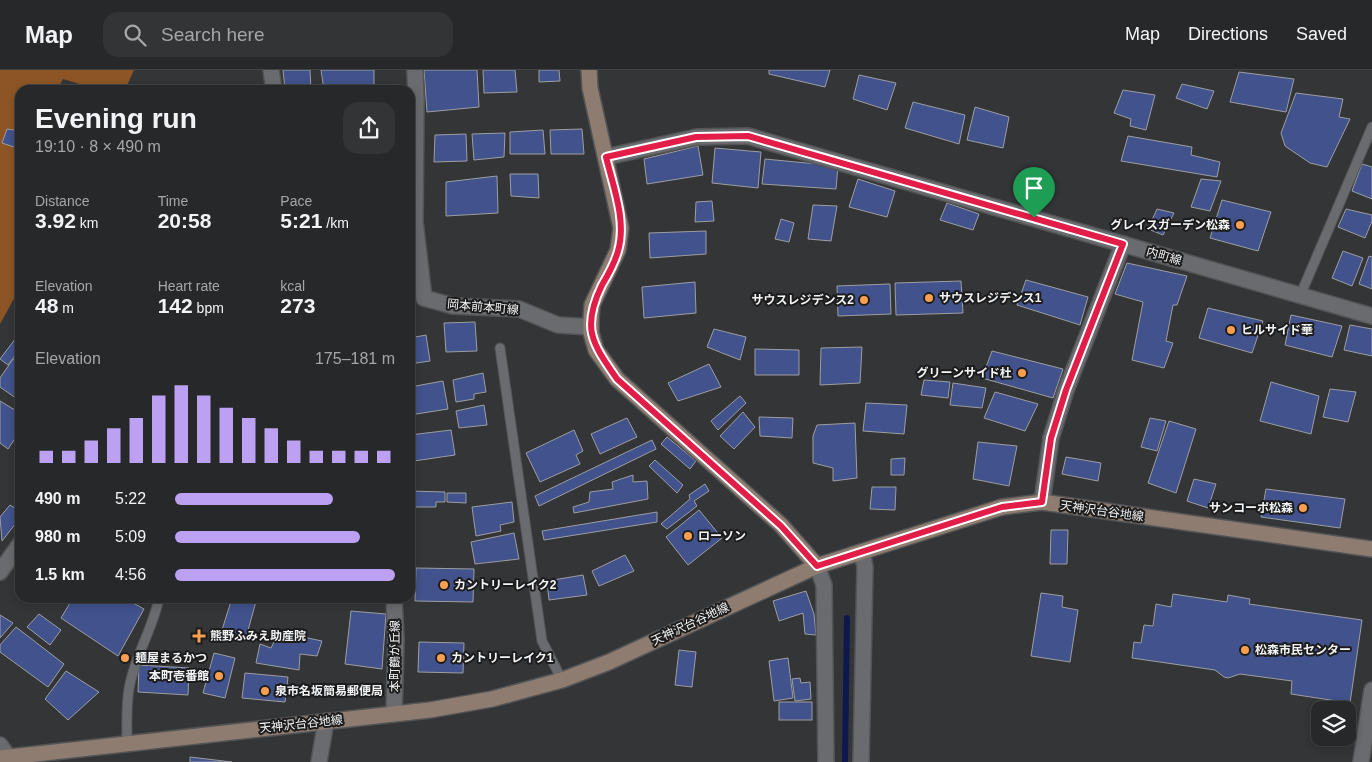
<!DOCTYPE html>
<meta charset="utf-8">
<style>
:root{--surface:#272829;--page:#333435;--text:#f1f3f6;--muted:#a4a6a8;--line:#434446;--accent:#bca0f2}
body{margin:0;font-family:Arial,"Noto Sans JP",sans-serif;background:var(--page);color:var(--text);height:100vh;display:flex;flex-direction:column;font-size:19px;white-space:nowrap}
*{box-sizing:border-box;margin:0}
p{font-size:16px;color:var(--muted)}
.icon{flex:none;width:28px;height:28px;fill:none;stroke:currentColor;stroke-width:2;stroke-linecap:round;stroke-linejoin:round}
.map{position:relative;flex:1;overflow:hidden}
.details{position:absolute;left:15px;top:15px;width:400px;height:518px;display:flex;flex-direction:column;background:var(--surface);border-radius:15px;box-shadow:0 2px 8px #0003,0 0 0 1px var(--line)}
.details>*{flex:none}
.tools{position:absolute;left:1311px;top:631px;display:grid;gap:10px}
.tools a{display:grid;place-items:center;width:45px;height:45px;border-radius:10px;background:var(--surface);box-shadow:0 2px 8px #0003,0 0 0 1px var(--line);font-size:25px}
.pin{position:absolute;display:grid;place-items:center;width:42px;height:42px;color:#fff;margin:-51px -21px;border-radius:50% 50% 50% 0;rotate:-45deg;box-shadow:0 0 5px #0007}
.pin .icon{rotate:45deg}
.round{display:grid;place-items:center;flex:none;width:52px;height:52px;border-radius:15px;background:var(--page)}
.headline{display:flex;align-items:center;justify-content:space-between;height:85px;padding:0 20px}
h1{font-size:28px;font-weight:700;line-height:38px}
.stats{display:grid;grid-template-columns:repeat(3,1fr);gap:8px;height:85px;padding:5px 20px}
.stats div{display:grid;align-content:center}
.stats b{font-size:21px;font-weight:700}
.stats small{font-size:14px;font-weight:400}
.stats p{font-size:14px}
.chart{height:140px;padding:10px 20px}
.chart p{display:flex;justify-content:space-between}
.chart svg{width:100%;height:90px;margin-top:5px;stroke:var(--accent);stroke-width:6}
ul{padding:0 20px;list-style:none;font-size:16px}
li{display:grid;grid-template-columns:80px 60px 1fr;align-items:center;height:38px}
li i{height:12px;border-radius:6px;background:var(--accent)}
header{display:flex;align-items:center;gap:30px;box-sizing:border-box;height:70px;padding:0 25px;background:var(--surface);border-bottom:1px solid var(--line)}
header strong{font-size:24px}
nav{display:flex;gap:28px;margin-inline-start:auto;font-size:18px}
.search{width:350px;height:45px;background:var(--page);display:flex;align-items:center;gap:12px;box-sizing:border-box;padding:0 18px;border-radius:15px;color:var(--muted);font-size:19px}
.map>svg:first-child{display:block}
.forest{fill:#8d5525}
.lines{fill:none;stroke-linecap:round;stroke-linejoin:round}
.stream{stroke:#0f184d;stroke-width:6}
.building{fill:#41528c;stroke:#9d9ea0}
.lane-casing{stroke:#535456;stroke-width:11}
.street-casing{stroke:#535456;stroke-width:18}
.secondary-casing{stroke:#535456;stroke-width:18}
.lane{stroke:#6a6b6e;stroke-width:9}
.street{stroke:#6a6b6e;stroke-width:15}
.secondary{stroke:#8f7c70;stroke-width:15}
.route-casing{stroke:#fff;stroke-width:10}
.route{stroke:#e11d48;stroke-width:6}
.poi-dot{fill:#fa9f50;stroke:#1c1c1d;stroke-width:2}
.labels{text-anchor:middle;stroke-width:4;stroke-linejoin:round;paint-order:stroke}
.poi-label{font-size:12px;font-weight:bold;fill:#f2f3f4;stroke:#1c1c1d;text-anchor:start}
.street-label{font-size:12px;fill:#f2f3f4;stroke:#1c1c1d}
</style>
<header>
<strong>Map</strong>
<div class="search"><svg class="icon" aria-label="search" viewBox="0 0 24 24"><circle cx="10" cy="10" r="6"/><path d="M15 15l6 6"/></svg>Search here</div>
<nav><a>Map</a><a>Directions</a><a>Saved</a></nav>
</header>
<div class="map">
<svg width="1372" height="692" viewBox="0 0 1372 692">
<rect width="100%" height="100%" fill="#343537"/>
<path class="forest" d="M0,0H134L125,20H99L63,9L57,20H20V57L5,63L20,90V188L17,223L0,254Z"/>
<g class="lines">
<path class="stream" d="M845,692L847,548"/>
</g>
<g class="building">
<path d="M283,0H310L311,20H285Z"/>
<path d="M321,0H374V20H324Z"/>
<path d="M424,0H477L479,37L427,42Z"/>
<path d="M483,0H515L517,22L484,23Z"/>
<path d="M539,0H559L560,11L539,12Z"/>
<path d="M769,0H830L825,17L769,4Z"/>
<path d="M1239,2L1294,9L1286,42L1230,32Z"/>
<path d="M859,5L896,13L887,40L853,29Z"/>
<path d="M1182,14L1214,21L1207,39L1176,28Z"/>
<path d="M1123,20L1155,25L1146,60L1130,56L1131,49L1114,43Z"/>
<path d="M1296,23L1343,29L1339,47L1350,49L1327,97L1310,93L1285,76L1281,63Z"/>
<path d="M913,32L965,45L959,74L905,58Z"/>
<path d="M975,37L1009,47L1003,78L967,70Z"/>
<path d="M7,59L20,61V79L2,73Z"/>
<path d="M582,59L584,84H551L550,60Z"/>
<path d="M543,60L545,84H510V62Z"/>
<path d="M505,63L504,87L474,90L472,64Z"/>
<path d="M466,64L467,91L434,92L435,65Z"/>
<path d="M1128,66L1192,77L1191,85L1220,92L1217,107L1121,91Z"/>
<path d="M698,76L703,105L647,114L644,89Z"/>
<path d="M715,78L761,82L758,118L712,113Z"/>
<path d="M765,89L838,96L836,119L762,114Z"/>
<path d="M1362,94L1372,97V129L1352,121Z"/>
<path d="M510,104H538L539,128L511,126Z"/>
<path d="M497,106L498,143L446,146V112Z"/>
<path d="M858,109L895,121L887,147L849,137Z"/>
<path d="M1201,109L1221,111L1210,141L1191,137Z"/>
<path d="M1222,130L1271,142L1258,181L1210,168Z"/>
<path d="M712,131L714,151L695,152L696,132Z"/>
<path d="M947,133L979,144L973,160L940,150Z"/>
<path d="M813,135L837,136L831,171L808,169Z"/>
<path d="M1157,139L1174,143L1163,165L1148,159Z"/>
<path d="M1346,139L1372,145V151L1365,168L1338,157Z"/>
<path d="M781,149L794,153L789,172L775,169Z"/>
<path d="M706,161V184L650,188L649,163Z"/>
<path d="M1343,181L1363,188L1352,216L1332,208Z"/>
<path d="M1369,186L1372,187V219L1359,214Z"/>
<path d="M1127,193L1187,206L1177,235H1173L1166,271L1173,273L1164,298L1132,290L1143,232L1115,224Z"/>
<path d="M412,208L414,237L410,238V209Z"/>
<path d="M1026,210L1088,227L1080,255L1017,235Z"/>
<path d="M961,211L963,243L896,245L895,213Z"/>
<path d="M695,212L696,243L644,248L642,217Z"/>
<path d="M890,214L891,244L838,246L837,216Z"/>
<path d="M1208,238L1263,251L1252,283L1199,268Z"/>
<path d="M1291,245L1342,256L1332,287L1285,275Z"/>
<path d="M475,252L477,281L446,282L444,253Z"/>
<path d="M1350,255L1372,259V286L1344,280Z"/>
<path d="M714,259L746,267L740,290L707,277Z"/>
<path d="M19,264L20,279L8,295L0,289Z"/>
<path d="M426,265L430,291L410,294V268Z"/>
<path d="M862,277L860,313L820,315L821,278Z"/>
<path d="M755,279L799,280V305H755Z"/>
<path d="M992,281L1063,299L1053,328L982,308Z"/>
<path d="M13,289L20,294V331L0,317V308Z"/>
<path d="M709,294L721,317L678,331L668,313Z"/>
<path d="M483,303L486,322L474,324V329L456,332L453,310Z"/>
<path d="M924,310L950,312L948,328L921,325Z"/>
<path d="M443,311L448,339L410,345V317Z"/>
<path d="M1271,312L1319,326L1311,364L1260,351Z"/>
<path d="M953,313L986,318L982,338L950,335Z"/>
<path d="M1330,319L1356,322L1348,352L1323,347Z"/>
<path d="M995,322L1038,334L1025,361L984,348Z"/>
<path d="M740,326L746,333L718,360L711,351Z"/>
<path d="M0,331L20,343V361L8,379L0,373Z"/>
<path d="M866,333L907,335L904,364L863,361Z"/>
<path d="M484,335L487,355L459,358L456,341Z"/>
<path d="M743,342L755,357L734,379L720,366Z"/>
<path d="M759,347L793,348L792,368L760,366Z"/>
<path d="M627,348L637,367L600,384L591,364Z"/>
<path d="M1150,348L1166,351L1157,381L1141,377Z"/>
<path d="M1169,351L1196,359L1176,423L1148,413Z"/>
<path d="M855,353L857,408L833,411V398L813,393V366L817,355Z"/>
<path d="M451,360L455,385L414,391L410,365Z"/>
<path d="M574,360L583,381L576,385L580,394L540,412L526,383Z"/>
<path d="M667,367L696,391L690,399L661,374Z"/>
<path d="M652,370L656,379L539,436L535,426Z"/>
<path d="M978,372L1017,376L1009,416L973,409Z"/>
<path d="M1066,387L1101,393L1098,411L1062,404Z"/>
<path d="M905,388L904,405H891V389Z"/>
<path d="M655,390L683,415L677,423L649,396Z"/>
<path d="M633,405V412L647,411L648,429L574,443L573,437L589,432L590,422L613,419L612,412Z"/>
<path d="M1194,409L1216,414L1208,438L1187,431Z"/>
<path d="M705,414L709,421L694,431L697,436L667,459L661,454L690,429L689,425Z"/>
<path d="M872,417H896L895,440L870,439Z"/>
<path d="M1266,419L1345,429L1340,458L1261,447Z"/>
<path d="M410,421L445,422V432H436V437H410Z"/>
<path d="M447,423H466V433L447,432Z"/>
<path d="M512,432L514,452L500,455L501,461L476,466L472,437Z"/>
<path d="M10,435L20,441V448L2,471L0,447Z"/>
<path d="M699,440L722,468L688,495L666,467Z"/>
<path d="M657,442V452L544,470L542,461Z"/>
<path d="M1051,460H1068L1067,494H1050Z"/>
<path d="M514,463L519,489L475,494L471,472Z"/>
<path d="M625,485L634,501L599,516L592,501Z"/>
<path d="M416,498L474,499L473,532L415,531Z"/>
<path d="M583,505L587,525L549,530L547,511Z"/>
<path d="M806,521L814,544L816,565L805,564L803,543L779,551L773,531Z"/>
<path d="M1041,523L1063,526L1062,537L1078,540L1070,592L1031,586Z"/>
<path d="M1173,524L1227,532L1228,525L1250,529L1249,534L1362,550L1350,633L1291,624L1292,611L1240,604L1228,608L1224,607L1215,600L1132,588L1134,572L1141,573L1144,555L1153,556L1156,534L1171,537Z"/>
<path d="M73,528H124L144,539L118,586L61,548Z"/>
<path d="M232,528H257L245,571L221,563Z"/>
<path d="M351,541L386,544L382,599L345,594Z"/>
<path d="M39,544L61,560L50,575L27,557Z"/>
<path d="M0,545L13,553L0,568Z"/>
<path d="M16,557L64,594L48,617L0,582V575Z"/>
<path d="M279,562L322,571L317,586L300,584L299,600L256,593L260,574L271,578Z"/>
<path d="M419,572L464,573L463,603L418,602Z"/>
<path d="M679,580L696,582L692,617L675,615Z"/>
<path d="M214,583L235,588L225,628L203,623Z"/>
<path d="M788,588L793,628L774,631L769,591Z"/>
<path d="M139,595L189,598L188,625L138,622Z"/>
<path d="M66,601L99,622L68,650L45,629Z"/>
<path d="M245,603L288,607L285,632L242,628Z"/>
<path d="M800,608L801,613L810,612L811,629L795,631L792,609Z"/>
<rect x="779" y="632" width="33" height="18"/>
<path d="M190,687L232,692H190Z"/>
</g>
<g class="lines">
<defs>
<g id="lane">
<path d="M1300,226L1372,57"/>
<path d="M500,278L542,571L562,610"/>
<path d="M127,674C127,656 126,637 129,619C134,587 153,559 159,528"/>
</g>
<g id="street">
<path d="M271,0L274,20"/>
<path d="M415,0L416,30L415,152"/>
<path d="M606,87L697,67L748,66L1372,246"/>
<path d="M410,152H415L424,228L453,236L519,239L558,255L591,257"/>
<path d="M1042,432L1051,368L1066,320L1123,174"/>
<path d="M817,496L824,515L826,692"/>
<path d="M0,502L20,474"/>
<path d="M394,644L396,570L394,528"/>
<path d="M0,675L9,688"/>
<path d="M319,692L326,651"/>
<path d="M861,692L865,497L862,482"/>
<path d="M1361,692L1372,620"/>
</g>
<g id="secondary">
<path d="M589,0L590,18L621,158L618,180L592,235L591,249V263L596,280L617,309L781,455L817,496"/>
<path d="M0,688L430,640L492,629L562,610L609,592L817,496L1002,437L1042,432L1372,479"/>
</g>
</defs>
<use href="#lane" class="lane-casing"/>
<use href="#street" class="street-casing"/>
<use href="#secondary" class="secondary-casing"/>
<use href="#lane" class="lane"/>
<use href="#street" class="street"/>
<use href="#secondary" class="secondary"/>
</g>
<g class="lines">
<defs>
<path id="route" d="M748,66L1123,174L1066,320L1051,368L1042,432L1002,437L817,496L781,456L617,309C592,273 581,258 602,215C608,205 615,192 618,181C627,151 613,116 606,87L696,67Z"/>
</defs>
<use href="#route" class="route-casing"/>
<use href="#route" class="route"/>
</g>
<g class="poi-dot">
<circle cx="1240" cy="155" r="5"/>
<circle cx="929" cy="228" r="5"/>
<circle cx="864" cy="230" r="5"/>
<circle cx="1231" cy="260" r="5"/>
<circle cx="1022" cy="303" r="5"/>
<circle cx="1303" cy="438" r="5"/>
<circle cx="688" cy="466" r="5"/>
<circle cx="444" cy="515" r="5"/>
<path d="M196.5 558.5h5v5h5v5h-5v5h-5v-5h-5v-5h5z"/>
<circle cx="1245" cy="580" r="5"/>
<circle cx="125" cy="588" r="5"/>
<circle cx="441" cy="588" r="5"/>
<circle cx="219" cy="606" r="5"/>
<circle cx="265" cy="621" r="5"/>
</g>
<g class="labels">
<g class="poi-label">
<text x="1230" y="159" text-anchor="end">グレイスガーデン松森</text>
<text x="939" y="232">サウスレジデンス1</text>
<text x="854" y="234" text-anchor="end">サウスレジデンス2</text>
<text x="1241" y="264">ヒルサイド華</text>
<text x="1012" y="307" text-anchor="end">グリーンサイド杜</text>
<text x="1293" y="442" text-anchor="end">サンコーポ松森</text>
<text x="698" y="470">ローソン</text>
<text x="454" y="519">カントリーレイク2</text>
<text x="210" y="570">熊野ふみえ助産院</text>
<text x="1255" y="584">松森市民センター</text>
<text x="135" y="592">麺屋まるかつ</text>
<text x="451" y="592">カントリーレイク1</text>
<text x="209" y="610" text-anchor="end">本町壱番館</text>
<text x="275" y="625">泉市名坂簡易郵便局</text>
</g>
<g class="street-label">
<text transform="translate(1164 186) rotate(16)" y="4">内町線</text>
<text transform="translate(483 237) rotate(5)" y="4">岡本前本町線</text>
<text transform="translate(1102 441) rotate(8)" y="4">天神沢台谷地線</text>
<text transform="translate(690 554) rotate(-25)" y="4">天神沢台谷地線</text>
<text transform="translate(395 586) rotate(-90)" y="4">本町鶴が丘線</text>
<text transform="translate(301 654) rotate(-6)" y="4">天神沢台谷地線</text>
</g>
</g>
</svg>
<div class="tools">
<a><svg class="icon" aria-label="layers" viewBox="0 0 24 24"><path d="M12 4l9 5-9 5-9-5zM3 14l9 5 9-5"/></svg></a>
</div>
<div class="pin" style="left:1034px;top:148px;background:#1e9e55"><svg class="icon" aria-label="arrive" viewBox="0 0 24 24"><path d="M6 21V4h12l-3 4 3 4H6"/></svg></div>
<section class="details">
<div class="headline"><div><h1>Evening run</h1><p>19:10 · 8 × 490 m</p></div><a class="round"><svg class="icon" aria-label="share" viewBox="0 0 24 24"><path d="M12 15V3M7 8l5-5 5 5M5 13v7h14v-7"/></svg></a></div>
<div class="stats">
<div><p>Distance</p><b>3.92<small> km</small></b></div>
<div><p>Time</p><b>20:58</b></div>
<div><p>Pace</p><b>5:21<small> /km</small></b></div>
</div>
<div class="stats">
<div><p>Elevation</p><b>48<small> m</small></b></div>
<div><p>Heart rate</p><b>142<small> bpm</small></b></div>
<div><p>kcal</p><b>273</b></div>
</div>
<div class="chart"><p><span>Elevation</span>175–181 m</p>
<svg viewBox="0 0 160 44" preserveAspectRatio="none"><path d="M5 44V38M15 44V38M25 44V33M35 44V27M45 44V22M55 44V11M65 44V6M75 44V11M85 44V17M95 44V22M105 44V27M115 44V33M125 44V38M135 44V38M145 44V38M155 44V38"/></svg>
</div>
<ul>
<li><b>490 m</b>5:22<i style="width:72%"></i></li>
<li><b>980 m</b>5:09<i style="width:84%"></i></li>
<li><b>1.5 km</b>4:56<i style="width:100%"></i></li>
</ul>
</section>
</div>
